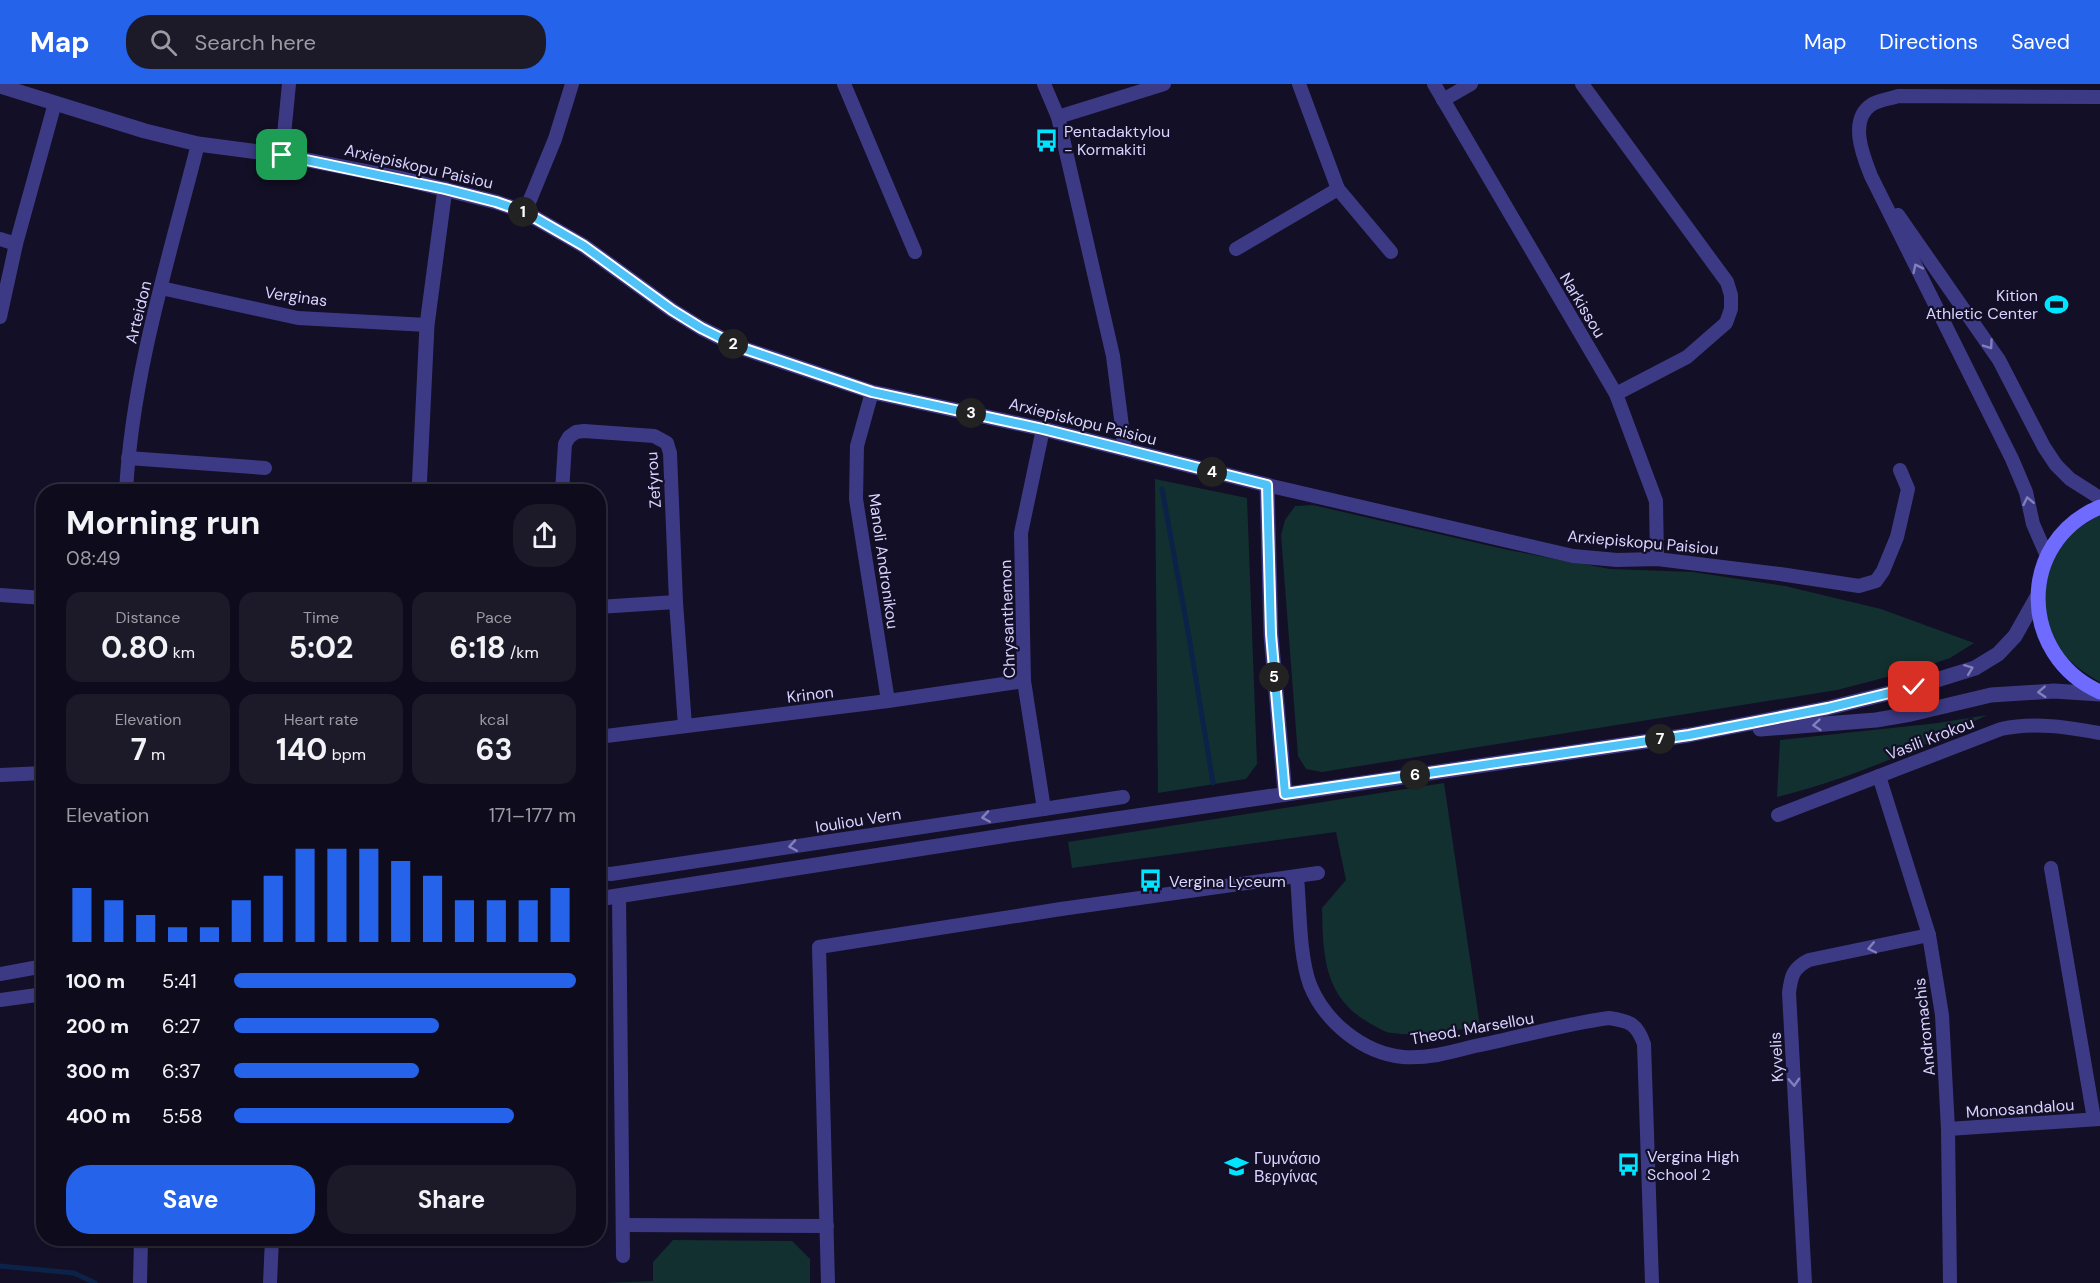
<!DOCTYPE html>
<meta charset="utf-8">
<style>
:root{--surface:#0e0b1c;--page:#1c1929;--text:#f1f3f6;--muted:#9b9ba3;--line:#2e2b3b;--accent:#2563eb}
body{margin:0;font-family:"DM Sans",sans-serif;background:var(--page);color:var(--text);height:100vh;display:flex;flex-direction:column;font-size:22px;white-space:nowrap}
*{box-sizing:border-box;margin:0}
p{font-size:20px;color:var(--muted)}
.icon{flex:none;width:33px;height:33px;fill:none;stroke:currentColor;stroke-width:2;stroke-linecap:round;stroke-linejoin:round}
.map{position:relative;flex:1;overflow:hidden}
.side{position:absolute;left:36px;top:400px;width:570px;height:762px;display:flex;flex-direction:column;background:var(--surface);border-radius:24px;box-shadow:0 2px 4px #0004,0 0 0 2px var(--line)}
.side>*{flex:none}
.pin{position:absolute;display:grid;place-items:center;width:51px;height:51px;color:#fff;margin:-26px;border-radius:12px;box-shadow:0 3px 9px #0006}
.km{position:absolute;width:30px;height:30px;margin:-15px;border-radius:50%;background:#222;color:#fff;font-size:16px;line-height:30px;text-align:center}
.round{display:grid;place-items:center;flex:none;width:63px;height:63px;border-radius:24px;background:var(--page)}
.headline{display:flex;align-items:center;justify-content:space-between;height:102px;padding:0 30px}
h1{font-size:33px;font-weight:700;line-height:45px}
.figures{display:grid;grid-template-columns:repeat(3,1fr);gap:9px;height:102px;padding:6px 30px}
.figures div{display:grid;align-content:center;border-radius:15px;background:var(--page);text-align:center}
.figures b{font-size:30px;font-weight:700}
.figures small{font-size:16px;font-weight:400}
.figures p{font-size:16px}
.chart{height:168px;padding:12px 30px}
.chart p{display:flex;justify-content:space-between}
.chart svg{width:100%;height:108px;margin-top:6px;stroke:var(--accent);stroke-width:6}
.primary-button{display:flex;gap:12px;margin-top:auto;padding:12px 30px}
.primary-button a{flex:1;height:69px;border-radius:24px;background:var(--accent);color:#fff;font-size:24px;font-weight:700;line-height:69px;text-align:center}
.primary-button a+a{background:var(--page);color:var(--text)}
ul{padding:0 30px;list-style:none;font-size:20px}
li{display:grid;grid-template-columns:96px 72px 1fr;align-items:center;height:45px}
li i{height:15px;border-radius:8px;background:var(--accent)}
header{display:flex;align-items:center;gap:36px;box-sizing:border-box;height:84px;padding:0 30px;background:var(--accent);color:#fff}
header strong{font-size:28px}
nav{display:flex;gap:33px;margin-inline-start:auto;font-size:21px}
.search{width:420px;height:54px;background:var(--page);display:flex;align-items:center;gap:15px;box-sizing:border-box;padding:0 21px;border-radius:24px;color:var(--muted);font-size:22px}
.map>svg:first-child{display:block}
.green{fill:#12302f}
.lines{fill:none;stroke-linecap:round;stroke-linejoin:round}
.stream{stroke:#0c2248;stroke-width:5}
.minor{stroke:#3d3a85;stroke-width:14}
.tertiary{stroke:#3d3a85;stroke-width:15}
.secondary{stroke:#6f6bff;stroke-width:15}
.oneway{stroke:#837fbc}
.route-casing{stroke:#fff;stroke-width:12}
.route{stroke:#4fc3f7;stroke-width:8}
.labels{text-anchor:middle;stroke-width:4.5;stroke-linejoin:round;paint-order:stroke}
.poi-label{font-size:16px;fill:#d9d4ff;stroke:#130f26;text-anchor:start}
.street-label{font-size:16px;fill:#d9d4ff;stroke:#130f26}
</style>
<header>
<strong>Map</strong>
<div class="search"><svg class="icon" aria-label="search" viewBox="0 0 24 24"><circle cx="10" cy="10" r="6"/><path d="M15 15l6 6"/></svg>Search here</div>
<nav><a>Map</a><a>Directions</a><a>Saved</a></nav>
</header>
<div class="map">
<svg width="2100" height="1199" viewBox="0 0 2100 1199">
<rect width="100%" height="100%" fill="#130f26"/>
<g class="green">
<path d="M1155,395L1247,414L1257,680L1246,695L1158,709Z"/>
<path d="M1313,421L1508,466L1610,485L1693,488L1785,502L1881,525L1974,559L1950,574L1914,586L1837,606L1322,688L1306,685L1298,672L1281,451L1285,436L1295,422Z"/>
<path d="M2100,431V598C2086,590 2074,582 2063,570C2038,540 2038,489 2063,458C2073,446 2086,439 2100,431Z"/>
<path d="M1987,631C1920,665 1849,695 1777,713L1780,656L1938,639Z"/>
<path d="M1444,699L1480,942C1450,947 1422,953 1392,949C1385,949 1378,943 1371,940C1324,914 1323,873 1322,824L1346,796L1336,748L1072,784L1068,758Z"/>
<path d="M673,1156L792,1157L810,1175V1199H602L653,1197V1178Z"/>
</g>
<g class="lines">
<g class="stream">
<path d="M1162,405L1189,553L1213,699"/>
<path d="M0,1182L74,1189L95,1199"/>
</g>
<g class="minor">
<path d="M844,0L915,168"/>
<path d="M1044,0L1058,33L1113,272L1125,366"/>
<path d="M1299,0L1338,105L1391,168"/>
<path d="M1434,0L1616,310L1656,417L1657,475"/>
<path d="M1582,0L1727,198L1731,211V225L1726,239L1687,273L1616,310"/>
<path d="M1443,16L1471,0"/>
<path d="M1058,33L1164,0"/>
<path d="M282,71L289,0"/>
<path d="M525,128L555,55L572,0"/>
<path d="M1898,131L1999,276L2044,363L2056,381L2070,395L2100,414"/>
<path d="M0,155L16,160"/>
<path d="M1236,165L1338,105"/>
<path d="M161,204L298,234L427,241"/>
<path d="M0,233L16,160L55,19"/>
<path d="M872,308L857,362L856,415L888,617"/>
<path d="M1043,345L1021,449L1024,597L1044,725"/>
<path d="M128,374L265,384"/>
<path d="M1267,401L1573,472L1617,476L1657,475L1780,490L1859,502L1876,497L1883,487L1897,453L1908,405L1900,386"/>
<path d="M126,408C132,290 169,174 198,60"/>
<path d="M562,408L565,360L569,353L576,348L584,347L654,352L667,359L670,369L676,518L685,642"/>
<path d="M2047,472L2033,440L2026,408L2012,375L1871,92C1864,74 1848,37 1871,21C1878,16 1890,15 1898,12L2100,13"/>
<path d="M0,511L44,514"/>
<path d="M598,523L676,518"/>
<path d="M598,653L888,617L1024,597"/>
<path d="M0,691L44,689"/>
<path d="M1879,692L1929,851L1942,931L1948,1045L1950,1199"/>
<path d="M1778,731L2001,645C2035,638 2066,643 2100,649"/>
<path d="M2051,784L2094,1035"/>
<path d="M598,789L611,790L1123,713"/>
<path d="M1297,793C1300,825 1299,871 1310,901C1325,938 1363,969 1403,973C1428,975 1452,968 1475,962C1520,953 1564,940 1609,934C1630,937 1637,940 1644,960L1652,1199"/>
<path d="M619,812L623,1172"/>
<path d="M0,890L44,882"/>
<path d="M0,916L44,910"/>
<path d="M1948,1045L2100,1035"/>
<path d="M623,1141L827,1142"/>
<path d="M140,1199L141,1155"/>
<path d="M270,1199L272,1155"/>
<path d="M828,1199L819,863L1061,825L1318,789"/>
<path d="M1805,1199L1789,909C1791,892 1793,884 1809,876L1929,851"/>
</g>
<g class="tertiary">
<path d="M0,2L145,47L198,60L282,71L399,94L496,118L525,128L584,162L672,226L701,244L739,263L872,308L1043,345L1267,401L1271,551L1285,710"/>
<path d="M419,408L427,241L445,105"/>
<path d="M1760,645L1876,636L1911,630L1991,611L2054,607L2100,610"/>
<path d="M598,815L1021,749L1689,651L1828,624L1914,603L1975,584L1998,570L2015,552L2037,513"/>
</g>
<path class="secondary" d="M2100,423C2016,458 2019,572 2100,608"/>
</g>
<defs><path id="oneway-chevron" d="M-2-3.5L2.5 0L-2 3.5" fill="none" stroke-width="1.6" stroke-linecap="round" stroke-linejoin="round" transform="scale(1.5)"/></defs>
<g class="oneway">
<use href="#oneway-chevron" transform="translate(1917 184) rotate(-116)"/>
<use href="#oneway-chevron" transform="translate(1989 261) rotate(55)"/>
<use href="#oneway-chevron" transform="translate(2028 417) rotate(-102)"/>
<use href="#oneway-chevron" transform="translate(1969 585) rotate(-21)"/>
<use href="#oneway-chevron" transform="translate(2042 608) rotate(177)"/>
<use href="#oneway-chevron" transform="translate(1817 641) rotate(175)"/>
<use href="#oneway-chevron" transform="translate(986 733) rotate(171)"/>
<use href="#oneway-chevron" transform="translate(793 762) rotate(171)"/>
<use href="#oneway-chevron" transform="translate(1872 864) rotate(168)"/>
<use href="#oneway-chevron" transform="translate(1794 998) rotate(87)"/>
</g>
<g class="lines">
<defs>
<path id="route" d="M282,71L445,105L496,118L525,128L584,162L672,226L701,244L739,263L872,308L1043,345L1267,401L1271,550L1285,710L1689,651L1828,624L1914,603"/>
</defs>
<use href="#route" class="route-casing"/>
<use href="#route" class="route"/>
</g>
<defs>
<symbol id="bus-bare" viewBox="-9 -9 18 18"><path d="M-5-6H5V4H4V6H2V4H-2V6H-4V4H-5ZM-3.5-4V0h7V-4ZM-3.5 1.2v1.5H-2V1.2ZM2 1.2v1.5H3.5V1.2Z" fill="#00e5ff" stroke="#130f26" stroke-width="2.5" paint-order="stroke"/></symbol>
<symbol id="stadium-bare" viewBox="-9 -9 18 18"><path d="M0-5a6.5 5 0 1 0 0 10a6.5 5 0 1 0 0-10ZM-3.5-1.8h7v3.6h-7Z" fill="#00e5ff" stroke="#130f26" stroke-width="2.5" paint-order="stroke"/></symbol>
<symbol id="school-bare" viewBox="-9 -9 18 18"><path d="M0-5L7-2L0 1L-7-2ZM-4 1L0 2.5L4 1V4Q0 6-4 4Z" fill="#00e5ff" stroke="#130f26" stroke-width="2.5" paint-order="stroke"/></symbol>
</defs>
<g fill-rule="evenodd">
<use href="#bus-bare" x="1030" y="40" width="33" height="33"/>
<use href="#stadium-bare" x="2040" y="204" width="33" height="33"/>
<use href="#bus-bare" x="1134" y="780" width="33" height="33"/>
<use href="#bus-bare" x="1612" y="1064" width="33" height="33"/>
<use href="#school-bare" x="1220" y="1066" width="33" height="33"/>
</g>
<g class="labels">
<g class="poi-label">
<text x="1064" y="53">Pentadaktylou<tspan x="1064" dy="18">- Kormakiti</tspan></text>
<text x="2038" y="217" text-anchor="end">Kition<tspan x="2038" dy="18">Athletic Center</tspan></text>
<text x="1169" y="803">Vergina Lyceum</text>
<text x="1647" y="1078">Vergina High<tspan x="1647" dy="18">School 2</tspan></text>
<text x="1254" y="1080">Γυμνάσιο<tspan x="1254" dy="18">Βεργίνας</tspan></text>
</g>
<g class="street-label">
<text transform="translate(419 82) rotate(13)" y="6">Arxiepiskopu Paisiou</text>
<text transform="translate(296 212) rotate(8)" y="6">Verginas</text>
<text transform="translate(1583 221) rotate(59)" y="6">Narkissou</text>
<text transform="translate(138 228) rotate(-76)" y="6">Arteidon</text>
<text transform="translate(1083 337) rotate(14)" y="6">Arxiepiskopu Paisiou</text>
<text transform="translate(653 396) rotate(-94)" y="6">Zefyrou</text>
<text transform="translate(1643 458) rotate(5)" y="6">Arxiepiskopu Paisiou</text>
<text transform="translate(884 477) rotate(82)" y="6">Manoli Andronikou</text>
<text transform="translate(1007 535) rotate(-92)" y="6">Chrysanthemon</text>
<text transform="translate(810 610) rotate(-7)" y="6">Krinon</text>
<text transform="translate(1930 654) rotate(-21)" y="6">Vasili Krokou</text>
<text transform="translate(858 736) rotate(-9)" y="6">Iouliou Vern</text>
<text transform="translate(1924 943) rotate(-96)" y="6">Andromachis</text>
<text transform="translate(1472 944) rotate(-10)" y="6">Theod. Marsellou</text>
<text transform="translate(1776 973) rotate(-93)" y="6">Kyvelis</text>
<text transform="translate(2020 1024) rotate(-4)" y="6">Monosandalou</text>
</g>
</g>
</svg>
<div class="pin" style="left:282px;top:71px;background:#1e9e55"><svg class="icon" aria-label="arrive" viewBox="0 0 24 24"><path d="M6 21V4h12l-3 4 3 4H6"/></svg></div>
<div class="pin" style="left:1914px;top:603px;background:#d93025"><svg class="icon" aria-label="check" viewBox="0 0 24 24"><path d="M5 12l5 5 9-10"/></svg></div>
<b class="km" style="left:523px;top:128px">1</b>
<b class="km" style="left:733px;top:260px">2</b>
<b class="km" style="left:971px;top:329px">3</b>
<b class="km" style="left:1212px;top:388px">4</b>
<b class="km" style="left:1274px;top:593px">5</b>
<b class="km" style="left:1415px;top:691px">6</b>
<b class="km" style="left:1660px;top:655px">7</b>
<section class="side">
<div class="headline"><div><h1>Morning run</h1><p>08:49</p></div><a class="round"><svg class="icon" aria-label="share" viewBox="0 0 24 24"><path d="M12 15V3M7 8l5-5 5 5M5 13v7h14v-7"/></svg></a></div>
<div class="figures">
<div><p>Distance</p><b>0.80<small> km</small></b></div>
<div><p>Time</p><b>5:02</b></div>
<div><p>Pace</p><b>6:18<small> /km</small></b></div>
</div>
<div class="figures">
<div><p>Elevation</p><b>7<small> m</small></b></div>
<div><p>Heart rate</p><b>140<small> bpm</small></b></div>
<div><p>kcal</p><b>63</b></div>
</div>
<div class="chart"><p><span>Elevation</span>171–177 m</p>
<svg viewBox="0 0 160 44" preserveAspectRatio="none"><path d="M5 44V22M15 44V27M25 44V33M35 44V38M45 44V38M55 44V27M65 44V17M75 44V6M85 44V6M95 44V6M105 44V11M115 44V17M125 44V27M135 44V27M145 44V27M155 44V22"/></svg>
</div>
<ul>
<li><b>100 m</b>5:41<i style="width:100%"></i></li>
<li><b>200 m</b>6:27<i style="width:60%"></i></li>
<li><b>300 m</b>6:37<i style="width:54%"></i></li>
<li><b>400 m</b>5:58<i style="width:82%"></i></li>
</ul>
<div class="primary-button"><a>Save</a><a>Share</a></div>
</section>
</div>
